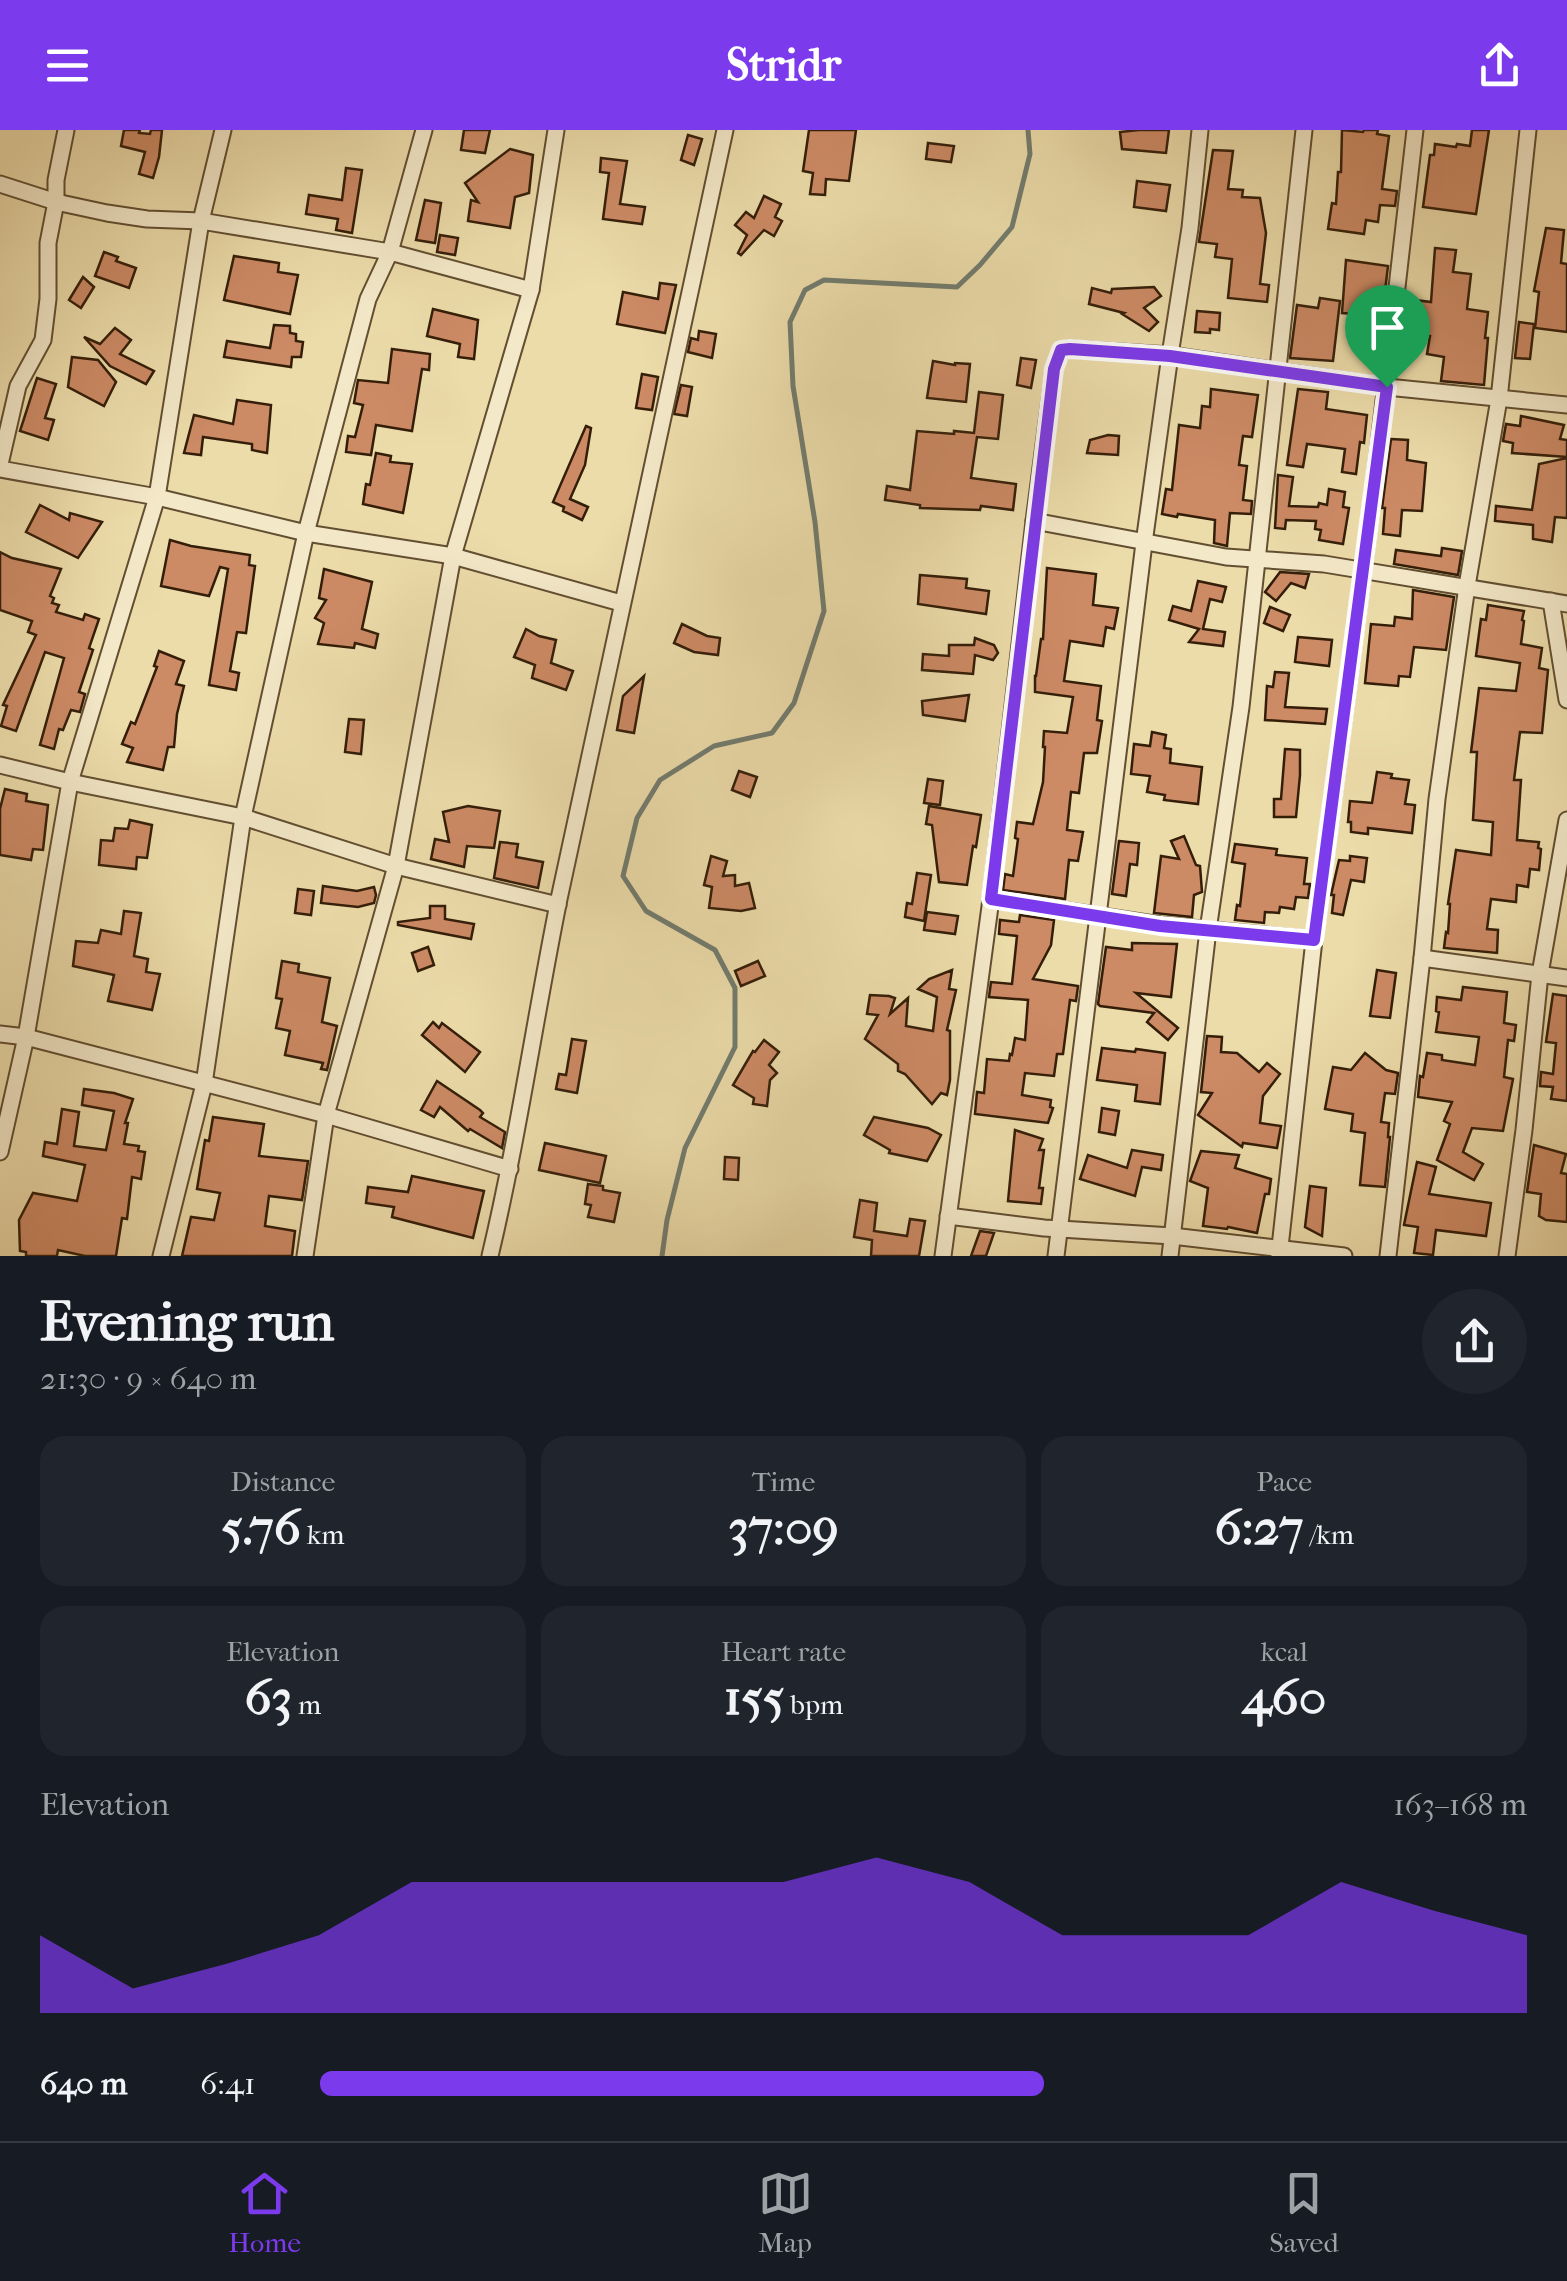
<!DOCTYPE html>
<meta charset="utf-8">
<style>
:root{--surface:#171b24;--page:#20242c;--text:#f1f3f6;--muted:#9ea1a6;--line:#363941;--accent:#7c3aed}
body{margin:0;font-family:"IM FELL French Canon",serif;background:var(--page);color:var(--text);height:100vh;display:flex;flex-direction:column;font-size:38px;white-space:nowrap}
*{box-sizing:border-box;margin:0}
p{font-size:32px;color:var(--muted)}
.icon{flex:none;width:55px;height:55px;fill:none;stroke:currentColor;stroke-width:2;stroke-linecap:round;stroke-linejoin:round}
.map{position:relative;height:1126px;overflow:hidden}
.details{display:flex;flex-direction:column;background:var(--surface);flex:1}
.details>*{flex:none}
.pin{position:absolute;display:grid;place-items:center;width:85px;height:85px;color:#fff;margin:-102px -42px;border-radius:50% 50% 50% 0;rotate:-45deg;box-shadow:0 0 10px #0007}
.pin .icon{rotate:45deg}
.round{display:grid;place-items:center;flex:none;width:105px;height:105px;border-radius:52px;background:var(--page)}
.headline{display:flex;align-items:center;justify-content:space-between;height:170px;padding:0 40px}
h1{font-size:55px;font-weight:800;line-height:75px}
.metrics{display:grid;grid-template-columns:repeat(3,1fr);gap:15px;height:170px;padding:10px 40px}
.metrics div{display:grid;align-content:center;border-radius:25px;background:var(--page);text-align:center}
.metrics b{font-size:50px;font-weight:800}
.metrics small{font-size:28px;font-weight:400}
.metrics p{font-size:28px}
.chart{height:280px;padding:20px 40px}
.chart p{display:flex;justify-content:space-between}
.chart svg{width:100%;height:180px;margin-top:10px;fill:var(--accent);opacity:.7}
ul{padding:0 40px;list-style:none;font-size:32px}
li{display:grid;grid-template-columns:160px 120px 1fr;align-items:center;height:75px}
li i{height:25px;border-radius:12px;background:var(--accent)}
header{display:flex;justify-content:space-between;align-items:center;height:130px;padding:0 40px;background:var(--accent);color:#fff;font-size:45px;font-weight:800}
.dock{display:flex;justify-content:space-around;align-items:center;height:140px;border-top:2px solid var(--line);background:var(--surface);font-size:28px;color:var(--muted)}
.dock a{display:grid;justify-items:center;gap:5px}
.dock .on{color:var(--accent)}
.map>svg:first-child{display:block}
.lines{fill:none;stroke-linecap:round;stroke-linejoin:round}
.stream{stroke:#727c6e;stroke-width:5}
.building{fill:#cc8a65;stroke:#341e09;stroke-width:2.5}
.street-casing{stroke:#624e31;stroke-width:19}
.street{stroke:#f3e8c8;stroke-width:15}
.route-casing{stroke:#fff;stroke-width:20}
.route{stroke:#7c3aed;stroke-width:12}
</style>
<header><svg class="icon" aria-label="menu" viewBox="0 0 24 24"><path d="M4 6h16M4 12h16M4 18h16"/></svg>Stridr<svg class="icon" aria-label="share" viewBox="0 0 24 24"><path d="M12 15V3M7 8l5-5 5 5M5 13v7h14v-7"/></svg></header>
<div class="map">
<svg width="1567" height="1126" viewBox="0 0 1567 1126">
<rect width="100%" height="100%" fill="#ecdcaa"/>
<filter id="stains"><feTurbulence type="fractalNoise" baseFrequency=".002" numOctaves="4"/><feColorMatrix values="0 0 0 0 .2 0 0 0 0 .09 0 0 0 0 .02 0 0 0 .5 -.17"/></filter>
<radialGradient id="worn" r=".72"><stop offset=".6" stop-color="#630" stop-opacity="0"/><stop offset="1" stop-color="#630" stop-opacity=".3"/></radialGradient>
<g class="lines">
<path class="stream" d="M662,1126L667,1090L685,1018L735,917V858L715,820L646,781L623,746L637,688L660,650L714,616L772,603L794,573L824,481L815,392L793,256L790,192L805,160L824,150L957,157L980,135L1012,97L1030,24L1028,0"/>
</g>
<g class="building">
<path d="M124,0H140L139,3L150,4L151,0H162L159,27L153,48L139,44L145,22L121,16Z"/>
<path d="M464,0H490L485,23L461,20Z"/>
<path d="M809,0H856L849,51L826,49L825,65L810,64L813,43L803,41Z"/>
<path d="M1139,0H1169L1166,23L1122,19L1120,2Z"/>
<path d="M1342,0L1363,2L1364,0H1378L1377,4L1389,6L1382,59L1397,61L1395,76L1380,75L1378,92L1366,90L1364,104L1328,99L1332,73L1336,74L1338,42H1341Z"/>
<path d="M1472,0H1489L1476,84L1423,77L1430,25H1434L1435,14L1456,17L1457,14L1470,16Z"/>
<path d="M688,5L702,9L694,35L681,30Z"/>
<path d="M928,13L954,16L951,32L926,29Z"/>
<path d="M510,19L533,25L529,63L515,67L510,98L468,91L471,70L478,72L465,53Z"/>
<path d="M1213,20L1233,21L1228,59L1243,60L1242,67L1260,68L1266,103L1260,154L1269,155L1267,172L1228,168L1232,129L1215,127L1217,114L1199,112Z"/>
<path d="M601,28L627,31L620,74L645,77L642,94L603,89L609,43L600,42Z"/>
<path d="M346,38L362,40L352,103L336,100L338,89L306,84L309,65L342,70Z"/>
<path d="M1137,51L1170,55L1166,81L1134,77Z"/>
<path d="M764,66L781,74L775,87L782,91L774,106L764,100L741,125L738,123L747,105L735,95L746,82L754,88Z"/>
<path d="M425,70L441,73L435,113L416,110Z"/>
<path d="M1546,98L1564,100L1561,133L1567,134V202L1535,198L1539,162L1534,161Z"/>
<path d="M440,105L458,108L455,125L437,122Z"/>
<path d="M1435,118L1456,120L1453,142L1471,144L1467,179L1488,182L1485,208H1488L1484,255L1441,251L1444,227L1427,224L1430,206L1421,205L1424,187L1405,184L1407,169L1431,172Z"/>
<path d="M104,122L118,127L116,131L136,138L129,158L95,146Z"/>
<path d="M234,126L279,133L278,142L298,145L290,184L224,170Z"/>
<path d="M1346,130L1388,136L1382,186L1342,183Z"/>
<path d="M83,147L94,157L81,178L69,170Z"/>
<path d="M660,153L676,155L665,203L617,194L623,162L658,169Z"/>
<path d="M1154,157L1161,166L1144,178L1158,192L1149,201L1122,184L1124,183L1089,174L1092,158L1111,163L1112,159Z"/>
<path d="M1320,168L1340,171L1333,231L1290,228L1297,175L1318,178Z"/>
<path d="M433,179L478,190L474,229L458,227L460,214L427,206Z"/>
<path d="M1197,181L1220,183L1219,200L1210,199V203L1195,202Z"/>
<path d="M1519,192L1534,194L1530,229L1515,228Z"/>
<path d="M274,195L290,196V203L296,204V211L303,212L301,227H292L291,237L224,227L227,211L270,218Z"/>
<path d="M115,198L131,210L120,224L154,241L146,254L110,236L84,207L100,214Z"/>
<path d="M699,201L716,204L712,228L688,222L691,208L698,210Z"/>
<path d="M392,219L430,224L429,240L422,239L412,301L376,295L371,325L346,322L348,306L355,307L363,275L354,273L358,250L388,253Z"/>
<path d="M72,227L98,230L116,252L104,276L68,257Z"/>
<path d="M1021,228L1036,230L1031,258L1017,255Z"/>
<path d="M933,231L955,235V233L970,234L966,272L927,268Z"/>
<path d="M642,244L658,247L652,280L636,278Z"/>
<path d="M37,248L56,254L45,288L54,290L48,310L20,301Z"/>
<path d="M681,255L692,257L687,286L674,284Z"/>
<path d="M1211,259L1258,265L1252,307L1243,306L1239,335L1247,336L1243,370L1252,371L1251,384L1230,383L1227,416L1214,413L1215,390L1178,384L1177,387L1162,384L1166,359L1172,360L1179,295L1200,298L1202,276L1210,277Z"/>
<path d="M1298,259L1328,262L1326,279L1367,285L1364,313L1360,312L1356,344L1342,342L1345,319L1323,316L1307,314L1303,337L1287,335Z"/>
<path d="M979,262L1003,265L998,309L977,307L971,348L1016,354L1013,380L981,376L980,380L920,378V375L885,370L887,356L910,360L917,301L954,304V301L974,303Z"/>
<path d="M237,270L271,275L267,323L252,320V314L203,307L201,325L184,323L194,285L233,294Z"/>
<path d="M1521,286L1564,295L1560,309L1567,310V327L1512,323L1513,313L1503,311L1506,294L1520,296Z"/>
<path d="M586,296L591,298L585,335L570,369L588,377L582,390L563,381L564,377L553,372Z"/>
<path d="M1108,305L1119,306L1118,325L1087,323L1090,310Z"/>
<path d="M1391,309L1408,310L1407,330L1426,333L1422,381L1402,380L1400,406L1383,404L1385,378H1382Z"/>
<path d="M376,323L391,326L390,332L412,334L403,383L363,374L366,354L370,355Z"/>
<path d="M1567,328V388L1555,387L1552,412L1533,409V395L1495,391L1496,376L1532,380L1539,334Z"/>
<path d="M1278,345L1293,347L1289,376L1318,377L1319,373L1327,375L1329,359L1345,362L1343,377L1349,378L1343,414L1319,410L1321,400L1315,399L1316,391L1286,390L1285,399L1275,398Z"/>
<path d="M40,375L69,390L70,383L102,392L78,428L26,402Z"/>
<path d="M170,410L191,416L250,425L249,435L255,436L246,503L237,502L230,541L239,543L236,560L209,555L228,439L220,437L209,466L161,456Z"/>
<path d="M1442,418L1462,421L1458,445L1394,434L1396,420L1441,426Z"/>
<path d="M0,422L12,428L61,439L50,466L54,468L52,473L59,475L56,482L83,490L85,484L99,489L89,518L93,520L79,562L85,564L80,582L71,580L63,600L59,599L54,619L40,615L64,528L45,522L16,601L1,596L7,576L3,575L36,505L28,502L32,491L0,480Z"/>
<path d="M1047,438L1096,444L1093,475L1118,478L1114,499L1106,497L1103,516L1070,511L1064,551L1101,556L1097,590L1102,591L1097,623H1084L1079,663L1071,662L1067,700L1083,702L1078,731L1069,730L1065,769L1003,760L1005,744L1013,746L1018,709L1015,708L1017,692L1033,694L1043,652L1045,617H1043L1044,601L1067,603L1073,567L1035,562V546H1036L1041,509H1043Z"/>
<path d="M324,439L372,452L362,499L378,504L375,518L355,513L354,518L318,514L324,493L315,488L326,470L319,468Z"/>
<path d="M1280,442L1309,444L1305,458L1291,453L1276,471L1265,462Z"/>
<path d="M920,445L967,449L966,458L989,461L986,484L918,474Z"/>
<path d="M1198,451L1226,457L1222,472L1210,469L1203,499L1225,502L1223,516L1189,512L1199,499L1169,490L1173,476L1191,481Z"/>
<path d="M1413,460L1454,467L1446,520L1414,517L1410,547L1399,546L1398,556L1365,553L1371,494L1394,496L1395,487L1412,489Z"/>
<path d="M1488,475L1524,481L1522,490L1524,491L1521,514L1542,518L1539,538L1548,540L1542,603L1520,602L1514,650H1521L1517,710L1539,712L1538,718L1541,719L1539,740L1530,739L1528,757L1517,755L1516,772L1491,769L1487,799L1498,800L1497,823L1444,818L1446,802L1448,803L1450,774H1448L1456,720L1491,725L1493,692L1473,690L1477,622H1471L1479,558L1516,561L1520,533L1476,526L1481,489L1486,490Z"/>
<path d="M1270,477L1290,485L1283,501L1264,493Z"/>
<path d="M682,494L707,506L720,508L718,525L694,522L674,513Z"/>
<path d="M526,499L539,506L556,510L551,533L573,541L566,560L532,548L535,535L514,527Z"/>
<path d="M1298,507L1332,510L1329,536L1295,532Z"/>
<path d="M975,508L994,515L998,523L993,530L975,525L973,544L922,540L923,524L949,526V515H974Z"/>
<path d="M159,521L184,531L176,554L184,556L177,584L174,617H168L163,640L127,632L133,618L122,614L131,592L135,594L157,537L154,536Z"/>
<path d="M1275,542L1289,543L1285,577L1327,579L1325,594L1265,590L1267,556L1273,557Z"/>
<path d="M644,546L634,603L617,600L623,566Z"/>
<path d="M969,565L965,591L923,585L922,571Z"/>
<path d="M349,589L364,590L361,624L345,622Z"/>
<path d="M1152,602L1166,605L1164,618L1171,619L1170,633L1202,637L1198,674L1164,670L1165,665L1147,662L1150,646L1131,644L1134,614L1150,616Z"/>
<path d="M1285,619L1300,620V645L1296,687H1274V669H1281Z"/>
<path d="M739,641L757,647L750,667L732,660Z"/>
<path d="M1377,642L1392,644L1391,648L1409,650L1405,674L1415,675L1412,703L1368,698V704L1351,702V692H1348L1350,671L1372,673Z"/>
<path d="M928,649L943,651L940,675L924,673Z"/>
<path d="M5,659L27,664L26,671L48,675L43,720L33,719L31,730L0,725V679Z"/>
<path d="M468,676L500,681L494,718L467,716L464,737L431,729L435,709L449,712L443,682Z"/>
<path d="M929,676L981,685L976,717L973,716L967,755L939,752L932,695L926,694Z"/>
<path d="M130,690L152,695L147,728L137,727L136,739L99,735L101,710L113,711L115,698L128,699Z"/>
<path d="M1184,706L1196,735L1200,736L1202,762L1194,765L1192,787L1154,783L1161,726L1179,729L1171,711Z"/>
<path d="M1119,711L1139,713L1137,735L1130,734L1126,766L1112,764Z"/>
<path d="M500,712L518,714L516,727L543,732L538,758L494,748Z"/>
<path d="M1235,714L1277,719L1276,725L1307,728L1304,754H1310L1308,768L1296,767L1294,779L1280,777L1279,783L1265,782L1264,793L1235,790L1237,775L1240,776L1245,734L1232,732Z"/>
<path d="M711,726L727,731L723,746L735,745V756L749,753L755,778L741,781L709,778L712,757L704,755Z"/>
<path d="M1350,726L1367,728L1364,752L1351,750L1343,785L1332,783L1334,765H1331L1339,730L1350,731Z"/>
<path d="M917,743L931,745L924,791L905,787L907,773L912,774Z"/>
<path d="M323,756L357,761L374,757L376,765L374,773L358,777L321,773Z"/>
<path d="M298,759L314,761L311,785L295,783Z"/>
<path d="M430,776H445V789L474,794L471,809L398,795V792L430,788Z"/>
<path d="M124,781L141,783L134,826L148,829L146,842L160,844L152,880L108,871L114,845L73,836L76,811L98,813L101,800L121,804Z"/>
<path d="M927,782L958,786L955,804L924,800Z"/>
<path d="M1020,785L1054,790L1051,815L1033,849L1078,856L1076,871L1070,870L1063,924H1057L1054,946L1025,943L1022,965L1051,970L1050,977L1053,978L1048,993L975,984L977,962L984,963L987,929L1009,931L1010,924L1012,925L1015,908L1025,910L1028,870L989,867L991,852L1012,854L1017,806L999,804L1000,790L1019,792Z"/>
<path d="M1132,813L1177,814L1171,867L1136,863L1178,898L1168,910L1147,892L1154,883L1100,876L1098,874L1106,817L1132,820Z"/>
<path d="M428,817L434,835L418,841L412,823Z"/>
<path d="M282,831L299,834L298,842L330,848L322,892L337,896L327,940L321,939L323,933L285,925L290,901L276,898L282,869L276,868Z"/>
<path d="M758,831L765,846L741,856L735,841Z"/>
<path d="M952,840L949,859L956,860L947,900L950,901V950L947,965L941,963L932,974L905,944L898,941V934L865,909L878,885L867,884L870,865L889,866L895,868L890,884L908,868L906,896L933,901L937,867L918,859L929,849Z"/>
<path d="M1377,840L1396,843L1390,888L1370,886Z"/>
<path d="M1463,857L1507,862L1504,893L1516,895L1514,911L1508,910L1504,947L1513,949L1503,1001L1472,998L1463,1022L1483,1034L1474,1050L1437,1030L1450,994L1444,991L1452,972L1418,967L1420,946L1423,947L1427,923L1442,925V930L1475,935L1479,907L1436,902L1439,882L1436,881L1437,867L1461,870Z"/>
<path d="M1553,864L1567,866V971L1551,969L1553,957L1540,956L1541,942L1553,944L1556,913L1546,912Z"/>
<path d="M433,892L439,898L442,893L480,922L465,942L422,905Z"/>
<path d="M1207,906L1222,907L1221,922L1237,923L1259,942L1267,933L1280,944L1263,966L1260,993L1281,996L1277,1018L1243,1013L1242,1017L1198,985L1212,963L1201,962Z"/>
<path d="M572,909L586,911L577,963L556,959L559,944L566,945Z"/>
<path d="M764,910L779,922L769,935L777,943L770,950L767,976L753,974L754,968L733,955L753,921L755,922Z"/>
<path d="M1102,918L1135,922L1136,919L1165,923L1160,974L1135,971L1137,955L1097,950Z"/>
<path d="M1365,923L1386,940L1398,943L1395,964L1385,963L1381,992L1389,993L1388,1007H1390L1385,1057L1360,1055L1365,1003L1351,1001L1353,984L1325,979L1333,937L1351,940Z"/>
<path d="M437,951L480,980L483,983L480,987L505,1002L502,1018L470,999L468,1001L440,977L434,987L421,980Z"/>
<path d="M84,959L114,963L133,969L125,993H128L124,1014L139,1016L138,1021L145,1022L141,1049L132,1047L127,1089L122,1088L116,1126H85L58,1120L57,1126H26V1122L20,1121L19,1090L33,1063L77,1071L85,1035L43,1026L45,1012L57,1014L62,979L79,982L74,1016L106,1020L114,981L82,975Z"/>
<path d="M1102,978L1119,981L1115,1005L1099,1002Z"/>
<path d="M213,987L264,994L259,1026L308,1031L302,1070L269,1066L265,1096L295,1101L292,1126H182L191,1087L214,1090L220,1063L197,1059L205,1010L209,1011Z"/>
<path d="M874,987L928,998L941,1005L927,1031L889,1023L890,1020L864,1005Z"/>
<path d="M1015,1000L1043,1009L1039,1020H1044L1039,1058H1043L1041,1074L1008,1071Z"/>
<path d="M545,1013L606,1026L600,1053L539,1040Z"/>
<path d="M1534,1015L1566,1024L1561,1043L1567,1044V1092L1546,1090L1539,1086L1541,1064L1527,1062Z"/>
<path d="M1132,1020L1163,1025L1161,1040L1142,1037L1135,1066L1080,1049L1088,1025L1127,1038Z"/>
<path d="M1201,1021L1239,1025L1235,1038L1271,1049L1269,1064H1265L1257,1103L1228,1097L1227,1099L1203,1096L1208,1058L1190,1051Z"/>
<path d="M725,1027L739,1028L738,1050L724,1049Z"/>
<path d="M1417,1032L1436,1037L1429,1064L1491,1073L1486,1106L1436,1100L1433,1125L1414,1123L1418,1097L1404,1095Z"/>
<path d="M412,1046L484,1061L473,1108L392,1087L394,1077L366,1073L368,1057L408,1062Z"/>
<path d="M588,1054L603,1056V1060L620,1063L614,1092L588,1087L591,1075L585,1074Z"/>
<path d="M1310,1056L1326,1058L1322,1106L1305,1097Z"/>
<path d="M860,1070L877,1073L874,1101L907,1106L910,1089L925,1091L919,1126H871L872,1110L854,1107Z"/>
<path d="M980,1101L994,1103L986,1126H971Z"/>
</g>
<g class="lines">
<defs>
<g id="street">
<path d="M0,54L56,72L107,83L147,89L201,91L390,122L531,160"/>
<path d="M0,334L18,256L43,210L48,169V113L56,72V50L66,0"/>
<path d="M0,339L157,367L306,403L453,426L621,473"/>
<path d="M1034,391L1226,427L1324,434L1567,474"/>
<path d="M1551,471L1567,570"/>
<path d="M0,635L70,652L243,687L396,736L558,775"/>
<path d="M991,769L1160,795L1314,810"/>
<path d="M1422,828L1567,848"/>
<path d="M0,904L26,907L326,985L510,1039"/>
<path d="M0,1022L26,907L70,652L157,367L201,91L223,0"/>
<path d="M948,1086L1044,1098L1172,1106L1344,1126"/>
<path d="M161,1126L204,954L243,687L306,403L368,169L390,122L424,0"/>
<path d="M305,1126L326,985L396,736L453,426L531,160L556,0"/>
<path d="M490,1126C518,1008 535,888 559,769C612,512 669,256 725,0"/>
<path d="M943,1126L991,769L1034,391L1054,239L1061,220L1070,219L1170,225L1387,257L1567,275"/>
<path d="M1056,1126L1144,413L1170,225L1190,98L1200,0"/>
<path d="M1170,1126L1208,800L1241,577L1304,0"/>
<path d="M1279,1126L1314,810L1375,349L1415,0"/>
<path d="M1388,1126L1422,828L1437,669L1467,456L1499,269L1528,0"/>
<path d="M1507,1126L1524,1000L1540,844L1567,690"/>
</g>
</defs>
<use href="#street" class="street-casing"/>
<use href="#street" class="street"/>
</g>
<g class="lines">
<defs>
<path id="route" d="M1070,219L1170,226L1387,257L1314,810L1160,796L991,769L1054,239L1061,220Z"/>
</defs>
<use href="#route" class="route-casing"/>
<use href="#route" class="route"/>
</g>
<rect width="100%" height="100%" filter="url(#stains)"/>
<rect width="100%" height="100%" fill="url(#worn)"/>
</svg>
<div class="pin" style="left:1387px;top:257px;background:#1e9e55"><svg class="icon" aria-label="arrive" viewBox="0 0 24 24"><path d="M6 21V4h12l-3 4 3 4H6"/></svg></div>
</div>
<section class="details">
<div class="headline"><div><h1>Evening run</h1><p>21:30 · 9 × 640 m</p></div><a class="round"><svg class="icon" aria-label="share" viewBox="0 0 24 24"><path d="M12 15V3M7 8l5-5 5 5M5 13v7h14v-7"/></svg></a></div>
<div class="metrics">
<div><p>Distance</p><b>5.76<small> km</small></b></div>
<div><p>Time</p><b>37:09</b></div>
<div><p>Pace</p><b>6:27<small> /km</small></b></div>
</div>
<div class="metrics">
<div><p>Elevation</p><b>63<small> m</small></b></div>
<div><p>Heart rate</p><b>155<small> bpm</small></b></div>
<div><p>kcal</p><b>460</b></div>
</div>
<div class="chart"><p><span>Elevation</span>163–168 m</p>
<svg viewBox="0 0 160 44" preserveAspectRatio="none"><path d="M0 44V25L10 38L20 32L30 25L40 12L50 12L60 12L70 12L80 12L90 6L100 12L110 25L120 25L130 25L140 12L150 19L160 25V44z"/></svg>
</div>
<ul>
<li><b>640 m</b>6:41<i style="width:60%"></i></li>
</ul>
</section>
<nav class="dock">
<a class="on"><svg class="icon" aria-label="home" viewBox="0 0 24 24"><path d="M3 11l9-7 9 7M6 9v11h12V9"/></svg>Home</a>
<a><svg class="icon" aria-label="map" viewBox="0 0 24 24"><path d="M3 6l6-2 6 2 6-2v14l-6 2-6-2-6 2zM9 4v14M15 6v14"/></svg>Map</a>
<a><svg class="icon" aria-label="saved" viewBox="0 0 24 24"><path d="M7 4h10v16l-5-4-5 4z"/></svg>Saved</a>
</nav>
